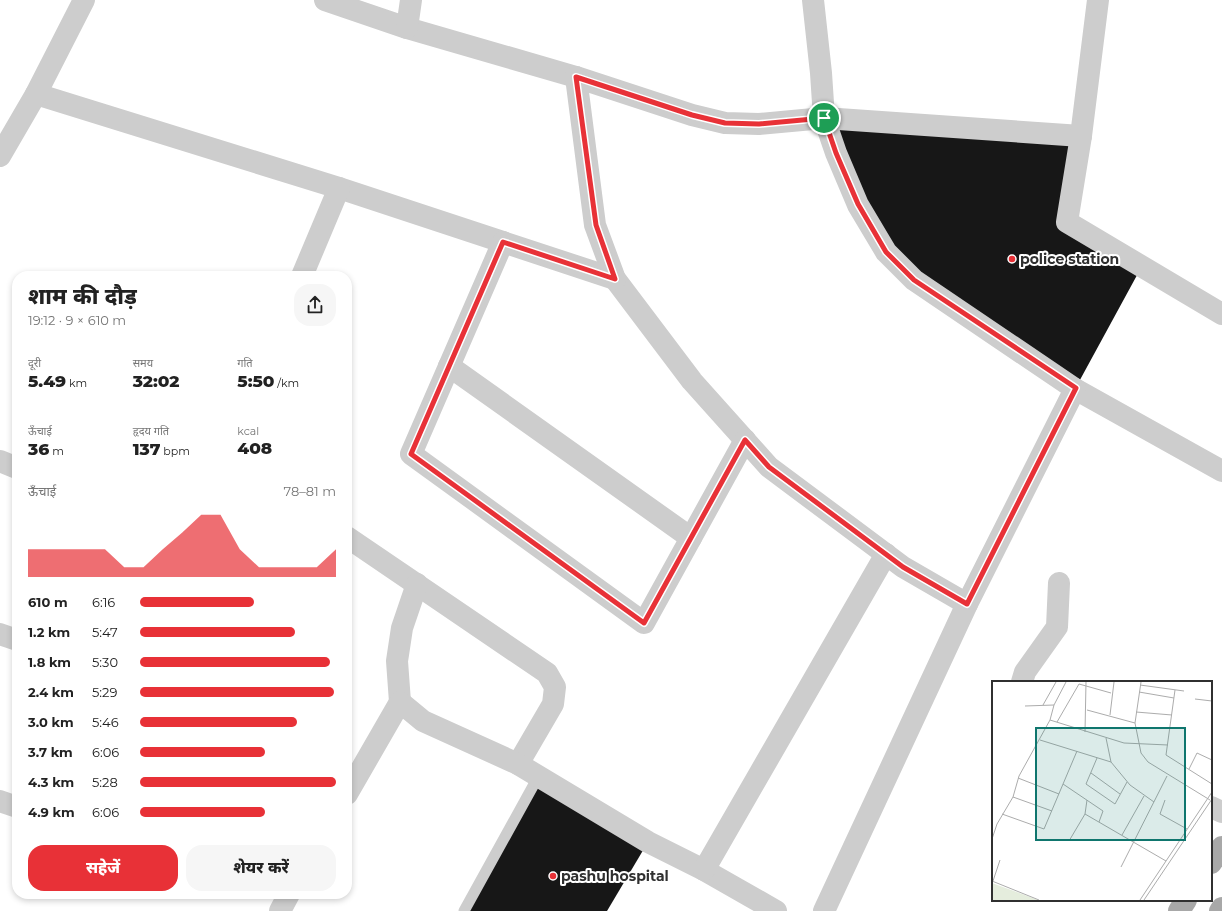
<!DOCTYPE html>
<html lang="hi">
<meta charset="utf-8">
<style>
:root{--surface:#fff;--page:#f6f6f6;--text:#222;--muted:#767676;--accent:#e83137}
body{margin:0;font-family:Montserrat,"Noto Sans Devanagari",sans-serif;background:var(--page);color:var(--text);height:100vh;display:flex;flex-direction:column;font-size:15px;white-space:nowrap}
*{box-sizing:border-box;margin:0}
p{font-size:13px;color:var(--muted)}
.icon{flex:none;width:22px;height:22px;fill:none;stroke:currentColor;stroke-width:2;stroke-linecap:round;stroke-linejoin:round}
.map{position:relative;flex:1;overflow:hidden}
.drawer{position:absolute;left:12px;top:271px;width:340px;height:628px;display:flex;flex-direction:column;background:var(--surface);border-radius:16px;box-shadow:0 2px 6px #0003}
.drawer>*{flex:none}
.pin{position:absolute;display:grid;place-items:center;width:34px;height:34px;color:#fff;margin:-17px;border:2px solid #fff;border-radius:50%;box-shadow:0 1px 4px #0007}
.round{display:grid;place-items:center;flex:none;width:42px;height:42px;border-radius:16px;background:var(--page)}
.head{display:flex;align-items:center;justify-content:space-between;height:68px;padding:0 16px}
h1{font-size:22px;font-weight:800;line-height:30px}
.metrics{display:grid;grid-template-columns:repeat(3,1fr);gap:6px;height:68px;padding:4px 16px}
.metrics div{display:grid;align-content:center}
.metrics b{font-size:17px;font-weight:800}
.metrics small{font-size:11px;font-weight:400}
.metrics p{font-size:11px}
.chart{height:112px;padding:8px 16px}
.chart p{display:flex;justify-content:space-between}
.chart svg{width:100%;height:72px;margin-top:4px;fill:var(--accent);opacity:.7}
.button{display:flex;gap:8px;margin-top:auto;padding:8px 16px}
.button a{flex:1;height:46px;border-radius:16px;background:var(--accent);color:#fff;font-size:16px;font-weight:800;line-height:46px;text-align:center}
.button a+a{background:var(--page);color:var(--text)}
ul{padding:0 16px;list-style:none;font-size:13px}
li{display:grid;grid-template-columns:64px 48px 1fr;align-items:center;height:30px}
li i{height:10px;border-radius:5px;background:var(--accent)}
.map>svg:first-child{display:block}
.building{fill:#171717}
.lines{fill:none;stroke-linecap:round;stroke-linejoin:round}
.lane{stroke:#cdcdcd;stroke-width:11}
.street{stroke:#cdcdcd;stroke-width:22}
.primary{stroke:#a8a8a8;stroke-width:22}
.route-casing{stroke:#fff;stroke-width:8}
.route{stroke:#e83137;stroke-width:5}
.poi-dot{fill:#e83137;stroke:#fff;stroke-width:1.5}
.labels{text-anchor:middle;stroke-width:4;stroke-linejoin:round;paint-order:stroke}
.poi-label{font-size:14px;font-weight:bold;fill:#303030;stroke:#fff;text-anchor:start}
.inset-road{fill:none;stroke:#acacac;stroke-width:1}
.view{fill:#0f766e;fill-opacity:0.15;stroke:#0f766e;stroke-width:2}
.inset-edge{fill:none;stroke:#303030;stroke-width:2}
</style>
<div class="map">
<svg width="1222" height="911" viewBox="0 0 1222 911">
<rect width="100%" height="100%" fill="#fff"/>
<g class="building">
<path d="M824,118L1081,136L1067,222L1142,266L1075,389L886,252Z"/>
<path d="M538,777L648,842L607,911H459Z"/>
</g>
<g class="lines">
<path class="lane" d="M464,911L538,777"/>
<g class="street">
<path d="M325,0L407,28L576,77L692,115L725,123L759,124L824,118L1081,136"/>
<path d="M813,0L821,73L824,118L836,153L858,205L886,252L914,280L1075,389L1222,471"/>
<path d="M1098,0L1081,136L1067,222L1222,314"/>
<path d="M407,28L411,0"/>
<path d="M576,77L595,225L615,279L692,381L769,467L903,567L967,604"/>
<path d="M36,94L339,188L615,279"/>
<path d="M0,156L36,94L84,0"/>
<path d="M503,242L411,454L644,623L745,440"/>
<path d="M302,276L339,188"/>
<path d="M449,366L691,538"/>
<path d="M0,461L17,468"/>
<path d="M347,537L547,673L555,687L553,704L518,764"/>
<path d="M0,634L17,640"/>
<path d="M1022,682L1025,672L1057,627L1059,583"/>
<path d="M400,702L397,661L402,628L417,584"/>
<path d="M347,794L400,702L423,721L518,764L648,842L704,870L776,911"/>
<path d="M0,801L17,807"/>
<path d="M1211,807L1222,812"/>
<path d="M704,870L886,554"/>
<path d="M280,911L289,894"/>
<path d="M824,911L967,604L1075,389"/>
</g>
<g class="primary">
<path d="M1211,863L1222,847"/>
<path d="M1179,911L1186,900"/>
<path d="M1220,911L1222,908"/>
</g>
</g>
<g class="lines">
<defs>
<path id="route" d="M576,77L692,115L725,123L759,124L824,118L836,153L858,204L886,252L914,280L1076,388L967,604L903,567L769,467L745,440L644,623L411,454L503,242L615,279L596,225Z"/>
</defs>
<use href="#route" class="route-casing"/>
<use href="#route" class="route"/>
</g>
<g class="poi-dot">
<circle cx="1012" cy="259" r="4"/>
<circle cx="553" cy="876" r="4"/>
</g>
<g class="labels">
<g class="poi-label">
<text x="1020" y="264">police station</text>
<text x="561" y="881">pashu hospital</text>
</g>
</g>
<g transform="translate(992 681)">
<rect width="220" height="220" fill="#fff"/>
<path d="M0,202L46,219H0Z" fill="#e5eddd"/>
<path class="inset-road" d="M149,1L143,42L149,72L156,81L218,119M148,4L192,10M183,9L174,74L220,103M147,11L182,17M203,18L220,20M51,24L64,1M33,25L62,24M95,29L143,42M144,31L180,34M118,34L122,1M58,39L62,24L74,1M65,41L87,3L119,12M93,51L94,1M114,57L119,81L138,104L162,121M48,59L119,81M105,77L94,103L123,123L135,101M197,88L205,72L220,79M99,92L128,113M26,97L67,113M71,103L111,130L107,141M21,116L60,130M173,119L168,133L195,148M10,133L52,148L85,70M93,133L95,119M130,154L152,115M0,158L5,143L21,116L27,95L58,39L132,62L176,64M77,160L93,133L174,180M129,186L175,95M0,200L47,219M1,200L8,179M148,219L220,111M152,219L220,118"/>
<path class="view" d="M44,47H193V159H44Z"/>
<rect width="220" height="220" class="inset-edge"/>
</g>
</svg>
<div class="pin" style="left:824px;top:118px;background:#1e9e55"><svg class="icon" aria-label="arrive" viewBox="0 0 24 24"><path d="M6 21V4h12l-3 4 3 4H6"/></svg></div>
<section class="drawer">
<div class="head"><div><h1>शाम की दौड़</h1><p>19:12 · 9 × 610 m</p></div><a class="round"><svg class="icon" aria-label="share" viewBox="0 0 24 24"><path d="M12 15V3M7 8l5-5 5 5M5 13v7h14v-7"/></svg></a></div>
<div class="metrics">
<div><p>दूरी</p><b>5.49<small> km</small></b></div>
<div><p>समय</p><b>32:02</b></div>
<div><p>गति</p><b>5:50<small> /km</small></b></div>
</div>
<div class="metrics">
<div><p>ऊँचाई</p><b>36<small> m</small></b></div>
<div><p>हृदय गति</p><b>137<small> bpm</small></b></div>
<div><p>kcal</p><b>408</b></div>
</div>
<div class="chart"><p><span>ऊँचाई</span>78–81 m</p>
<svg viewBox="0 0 160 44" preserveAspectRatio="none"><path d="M0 44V27L10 27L20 27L30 27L40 27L50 38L60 38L70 27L80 17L90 6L100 6L110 27L120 38L130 38L140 38L150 38L160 27V44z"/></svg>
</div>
<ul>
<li><b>610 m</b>6:16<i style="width:58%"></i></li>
<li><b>1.2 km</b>5:47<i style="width:79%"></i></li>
<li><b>1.8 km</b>5:30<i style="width:97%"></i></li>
<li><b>2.4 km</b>5:29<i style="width:99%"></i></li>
<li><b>3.0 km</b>5:46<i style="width:80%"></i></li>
<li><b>3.7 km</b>6:06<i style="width:64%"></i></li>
<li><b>4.3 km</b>5:28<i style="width:100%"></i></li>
<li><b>4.9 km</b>6:06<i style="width:64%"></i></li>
</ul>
<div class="button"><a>सहेजें</a><a>शेयर करें</a></div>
</section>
</div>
